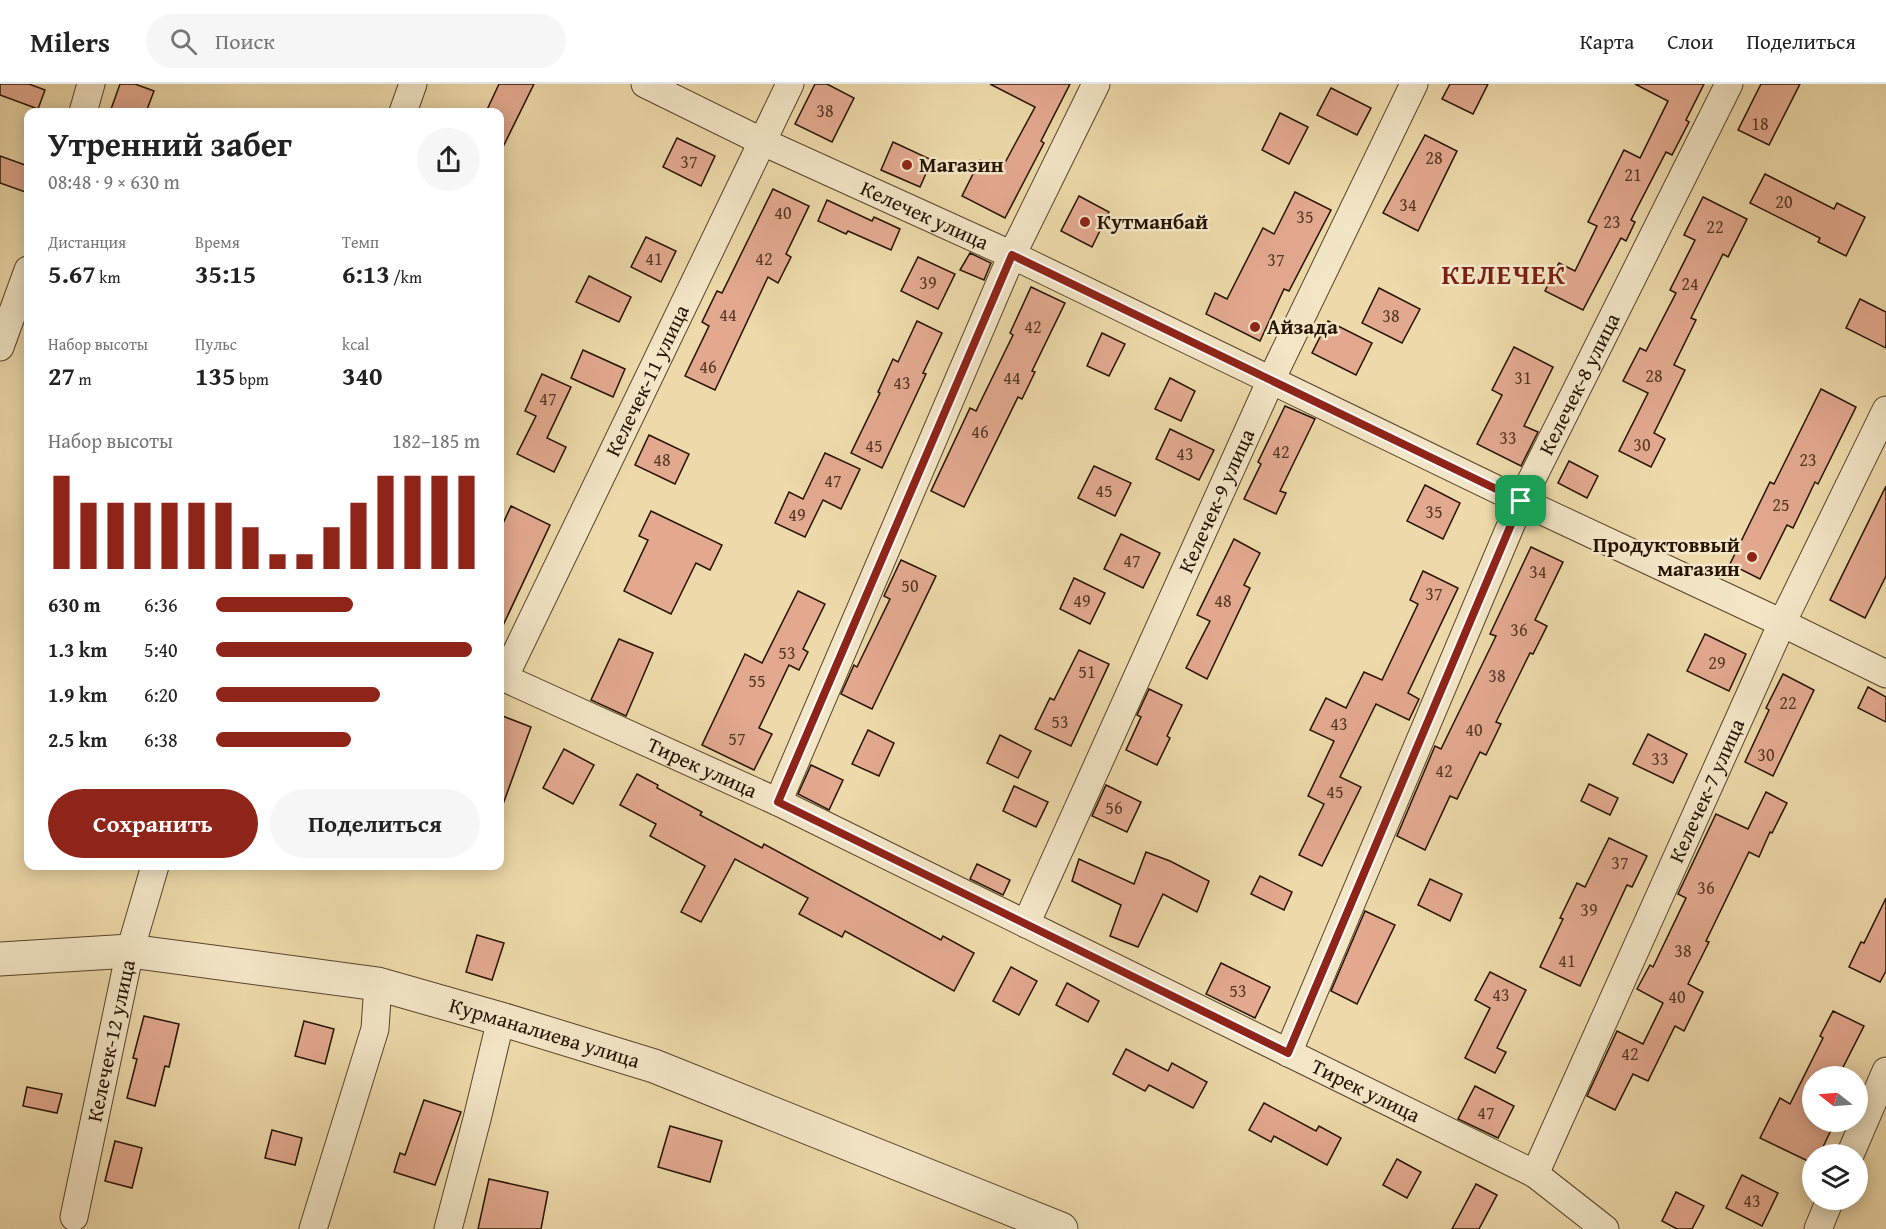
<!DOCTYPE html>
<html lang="ru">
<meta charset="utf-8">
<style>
:root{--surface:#fff;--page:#f6f6f6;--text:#222;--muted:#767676;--line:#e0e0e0;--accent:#8f2418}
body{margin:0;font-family:"Gentium Book Plus",serif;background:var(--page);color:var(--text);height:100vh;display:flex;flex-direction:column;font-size:22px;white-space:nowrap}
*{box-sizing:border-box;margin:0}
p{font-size:20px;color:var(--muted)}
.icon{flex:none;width:33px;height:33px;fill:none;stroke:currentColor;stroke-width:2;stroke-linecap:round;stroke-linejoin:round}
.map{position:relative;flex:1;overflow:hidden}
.sheet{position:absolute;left:24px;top:24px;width:480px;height:762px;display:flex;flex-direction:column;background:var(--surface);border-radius:12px;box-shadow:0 3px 15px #0003}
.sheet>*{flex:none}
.needle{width:39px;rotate:287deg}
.fabs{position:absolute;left:1802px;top:982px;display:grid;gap:12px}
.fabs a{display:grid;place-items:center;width:66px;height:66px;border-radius:50%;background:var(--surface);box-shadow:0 3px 15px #0003;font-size:30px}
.pin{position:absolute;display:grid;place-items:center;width:51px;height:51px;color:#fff;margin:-26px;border-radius:12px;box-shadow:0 3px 9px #0006}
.round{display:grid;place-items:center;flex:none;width:63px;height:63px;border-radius:32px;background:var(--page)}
.summary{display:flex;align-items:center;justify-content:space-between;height:102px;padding:0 24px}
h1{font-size:33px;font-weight:800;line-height:45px}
.stats{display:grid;grid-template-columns:repeat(3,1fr);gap:9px;height:102px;padding:6px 24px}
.stats div{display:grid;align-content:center}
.stats b{font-size:26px;font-weight:800}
.stats small{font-size:16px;font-weight:400}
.stats p{font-size:16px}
.chart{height:168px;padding:12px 24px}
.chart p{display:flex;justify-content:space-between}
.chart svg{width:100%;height:108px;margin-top:6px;stroke:var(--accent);stroke-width:6}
.cta{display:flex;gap:12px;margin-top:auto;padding:12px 24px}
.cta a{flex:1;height:69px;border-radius:36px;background:var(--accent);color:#fff;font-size:24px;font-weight:800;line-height:69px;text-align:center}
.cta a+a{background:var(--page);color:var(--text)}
ul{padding:0 24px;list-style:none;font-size:20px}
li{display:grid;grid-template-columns:96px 72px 1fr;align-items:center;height:45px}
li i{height:15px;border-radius:8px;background:var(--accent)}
header{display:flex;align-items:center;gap:36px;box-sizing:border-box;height:84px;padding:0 30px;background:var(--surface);border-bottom:2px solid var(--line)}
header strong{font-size:28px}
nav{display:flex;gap:33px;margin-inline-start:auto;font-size:21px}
.search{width:420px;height:54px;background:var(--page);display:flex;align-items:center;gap:15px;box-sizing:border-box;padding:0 21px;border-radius:33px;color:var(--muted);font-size:22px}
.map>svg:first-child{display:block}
.building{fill:#e3a98f;stroke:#251200;stroke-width:1.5}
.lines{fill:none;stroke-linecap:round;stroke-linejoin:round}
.minor-casing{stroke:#57442a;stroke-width:29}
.tertiary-casing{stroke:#57442a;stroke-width:35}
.minor{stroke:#f3e6c7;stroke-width:27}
.tertiary{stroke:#f3e6c7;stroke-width:33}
.route-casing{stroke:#fff;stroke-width:12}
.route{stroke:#8f2418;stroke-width:8}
.poi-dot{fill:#8f2418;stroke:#f3e6c7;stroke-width:2}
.labels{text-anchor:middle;stroke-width:5;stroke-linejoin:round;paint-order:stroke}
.number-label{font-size:18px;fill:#543824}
.poi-label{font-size:21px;font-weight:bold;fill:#251200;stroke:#f3e6c7;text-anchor:start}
.street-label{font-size:21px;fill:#251200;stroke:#f3e6c7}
.district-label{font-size:27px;font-weight:bold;letter-spacing:1.5px;fill:#7a1f14;stroke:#f3e6c7}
</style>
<header>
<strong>Milers</strong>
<div class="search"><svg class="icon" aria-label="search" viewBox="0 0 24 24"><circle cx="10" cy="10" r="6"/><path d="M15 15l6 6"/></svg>Поиск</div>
<nav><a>Карта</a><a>Слои</a><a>Поделиться</a></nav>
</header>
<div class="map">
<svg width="1886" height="1145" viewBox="0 0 1886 1145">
<rect width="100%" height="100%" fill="#edd9a9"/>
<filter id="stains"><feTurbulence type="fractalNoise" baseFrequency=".00333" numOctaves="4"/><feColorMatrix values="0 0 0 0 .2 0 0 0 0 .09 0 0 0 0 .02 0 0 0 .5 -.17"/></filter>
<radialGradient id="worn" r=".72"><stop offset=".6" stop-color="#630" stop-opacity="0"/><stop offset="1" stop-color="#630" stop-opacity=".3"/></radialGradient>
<g class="building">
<path d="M0,0H29L45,6L38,25L0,11Z"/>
<path d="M120,0H135L154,7L146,28H110Z"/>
<path d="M499,0H534L500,69V28H486Z"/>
<path d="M815,0H827L854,14L832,58L795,40Z"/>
<path d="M990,0H1070L1041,57L1044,59L1005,134L962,112L980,76L1001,86L1035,23Z"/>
<path d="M1450,0H1488L1473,30L1442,15Z"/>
<path d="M1635,0H1704L1686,36L1689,38L1672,71L1666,68L1631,136L1635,138L1626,157L1621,154L1583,226L1545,207L1559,179L1575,187L1597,142L1588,138L1624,66L1640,74L1668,17Z"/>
<path d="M1761,0H1800L1769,61L1738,46Z"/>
<path d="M1331,4L1371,24L1357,51L1317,31Z"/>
<path d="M1280,29L1308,43L1289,80L1262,66Z"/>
<path d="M1425,51L1457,67L1418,147L1383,129Z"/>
<path d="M677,54L715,72L701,102L663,83Z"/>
<path d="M893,58L932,76L920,103L881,86Z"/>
<path d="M0,72L28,82V109L0,99Z"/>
<path d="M1765,90L1834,125L1837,119L1865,133L1846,172L1818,158L1820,154L1750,119Z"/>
<path d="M773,105L809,122L786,170L791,173L778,199L768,193L715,306L685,292L709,242L702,238L717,207L722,209Z"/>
<path d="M1295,108L1331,126L1289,207L1284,205L1260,257L1206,230L1215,209L1227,215L1263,144L1274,150Z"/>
<path d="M1079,112L1109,128L1092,163L1061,147Z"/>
<path d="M1703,113L1747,135L1728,173L1723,170L1691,234L1696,236L1674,281L1685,286L1654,349L1665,355L1651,383L1619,367L1648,309L1623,297L1640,264L1646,267L1676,209L1670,206L1695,156L1684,151Z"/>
<path d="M827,116L872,137L874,133L900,145L891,166L848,147L846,150L818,137Z"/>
<path d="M646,153L676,167L661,198L631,183Z"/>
<path d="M970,169L991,179L984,196L960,186Z"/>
<path d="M918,173L955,190L938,225L901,207Z"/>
<path d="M589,192L631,213L619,238L576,218Z"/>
<path d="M1031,203L1065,219L1032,287L1035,288L1022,315L1018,313L964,423L931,407L970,324L976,327L1013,251L1010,249Z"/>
<path d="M1379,204L1420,225L1402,259L1362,239Z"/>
<path d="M1860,215L1886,228V264L1846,244Z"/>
<path d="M917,237L942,249L923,289L926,290L882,384L851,369L880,309L878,308L893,275L898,278Z"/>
<path d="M1328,237L1372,259L1356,291L1312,269Z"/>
<path d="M1102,249L1125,260L1109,292L1087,282Z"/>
<path d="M1514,263L1553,283L1524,342L1538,348L1521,382L1477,360L1502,311L1492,306Z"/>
<path d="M583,266L625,285L613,313L571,294Z"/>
<path d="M542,290L571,303L547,354L566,363L554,388L517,370L536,332L525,327Z"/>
<path d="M1170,294L1195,307L1181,337L1155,325Z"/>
<path d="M1821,305L1856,323L1818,400L1815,398L1793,444L1787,441L1760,495L1730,480L1770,398L1774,400Z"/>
<path d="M1285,322L1315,335L1280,407L1286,409L1276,430L1244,415L1261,380L1258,378Z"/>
<path d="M1170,345L1214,366L1199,396L1156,375Z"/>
<path d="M649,351L689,370L675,400L635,381Z"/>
<path d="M825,369L860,385L841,425L823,416L805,453L775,439L789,408L803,415Z"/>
<path d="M1569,377L1598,392L1587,414L1558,399Z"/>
<path d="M1094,382L1131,399L1115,432L1078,414Z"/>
<path d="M1425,401L1460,419L1443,455L1407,437Z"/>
<path d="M1886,402V492L1865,534L1830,516Z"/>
<path d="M511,422L550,441L500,548V446Z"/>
<path d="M651,427L722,461L710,486L696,479L671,530L624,507L648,456L639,452Z"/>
<path d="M1121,450L1160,469L1143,504L1104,485Z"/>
<path d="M1234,455L1260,469L1244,501L1250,504L1207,595L1186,584L1210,537L1197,531Z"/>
<path d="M1531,463L1563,478L1535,536L1547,542L1533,570L1530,569L1496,638L1501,640L1486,671L1480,668L1457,715L1450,712L1425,766L1397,752L1435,662L1441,665L1496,552L1490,550Z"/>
<path d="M901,476L936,492L872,625L841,610L854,581L857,583L890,515L884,512Z"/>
<path d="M1423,487L1458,504L1408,609L1419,615L1409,636L1376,620L1340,693L1361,703L1322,782L1299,771L1324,720L1308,712L1334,657L1310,646L1326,614L1346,624L1364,588L1382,596L1418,520L1410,516Z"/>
<path d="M1074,494L1105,509L1090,540L1060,525Z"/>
<path d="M798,507L825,520L803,565L808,568L799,586L789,581L759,644L772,650L754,686L702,661L745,570L762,579Z"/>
<path d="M1705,550L1746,570L1729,607L1687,587Z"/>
<path d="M619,555L653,569L626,632L591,616Z"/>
<path d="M1079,566L1109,580L1071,662L1035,645L1050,614L1054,616Z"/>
<path d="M1783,590L1814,606L1773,692L1745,678L1769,626L1766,624Z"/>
<path d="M1868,603L1886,613V638L1858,624Z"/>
<path d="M1149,605L1182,621L1167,652L1170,654L1157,681L1126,666L1141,633L1137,631Z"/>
<path d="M500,631L531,643L502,723H500Z"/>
<path d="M868,646L894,659L879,692L852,680Z"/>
<path d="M1648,650L1687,670L1673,699L1633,680Z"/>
<path d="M1000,651L1031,667L1018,694L987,679Z"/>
<path d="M564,665L594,681L573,720L543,704Z"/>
<path d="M811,681L843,696L829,726L798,710Z"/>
<path d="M637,690L658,701L657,704L702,728L700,731L762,764L764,760L941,856L943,852L974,869L954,907L845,847L842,853L799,830L808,814L735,775L701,838L681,828L705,782L650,752L656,740L620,721Z"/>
<path d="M1589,700L1618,714L1610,731L1581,717Z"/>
<path d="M1106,701L1141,718L1127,748L1092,732Z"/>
<path d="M1014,702L1048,718L1036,743L1003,727Z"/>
<path d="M1766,708L1787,719L1772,749L1770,748L1759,773L1749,768L1706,857L1709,858L1688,900L1703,908L1684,947L1675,942L1648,997L1633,990L1615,1026L1587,1012L1617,947L1643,960L1663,919L1637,905L1650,881L1653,883L1686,814L1678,810L1716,730L1748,745Z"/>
<path d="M1609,754L1647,772L1632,803L1627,801L1580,902L1540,883L1563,835L1560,834L1577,799L1585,803Z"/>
<path d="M1146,768L1170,777L1209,797L1197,828L1163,810L1138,863L1110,852L1121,821L1072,797L1079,775L1134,800Z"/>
<path d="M977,780L1010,796L1003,811L970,795Z"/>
<path d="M1260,792L1292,808L1284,826L1251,810Z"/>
<path d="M1430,795L1462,810L1450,837L1418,821Z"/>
<path d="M1886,814V887L1880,898L1849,883L1861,858L1864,859Z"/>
<path d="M1365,827L1395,841L1357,920L1331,907Z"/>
<path d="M477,851L504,859L492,896L466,888Z"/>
<path d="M1221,879L1270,903L1255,934L1206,910Z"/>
<path d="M1011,883L1037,897L1019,931L993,917Z"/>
<path d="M1490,888L1526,906L1497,964L1506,968L1495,989L1465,974L1490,924L1475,916Z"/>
<path d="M1067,899L1099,917L1088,938L1056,921Z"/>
<path d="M1833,927L1864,942L1838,993H1812V1038H1835L1819,1071H1812V1079L1760,1054L1780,1014L1790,1020L1823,954L1820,952Z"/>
<path d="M144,932L179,940L169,983L165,982L155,1022L127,1014L137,975L133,974Z"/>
<path d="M304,937L334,945L325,980L295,972Z"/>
<path d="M1126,965L1168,987L1172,979L1207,998L1193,1024L1149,1001L1145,1007L1113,990Z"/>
<path d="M1475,1002L1514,1022L1498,1054L1458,1035Z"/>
<path d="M27,1003L62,1010L57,1029L23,1022Z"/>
<path d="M424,1016L461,1028L435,1101L394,1088L400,1069L405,1071Z"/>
<path d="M1264,1019L1316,1047L1319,1042L1341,1054L1327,1081L1274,1052L1271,1058L1249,1046Z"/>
<path d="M670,1042L722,1057L710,1098L658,1083Z"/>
<path d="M272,1046L302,1054L295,1081L265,1074Z"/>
<path d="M115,1057L142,1064L132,1104L105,1097Z"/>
<path d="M1397,1075L1421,1088L1407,1114L1383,1101Z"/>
<path d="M1742,1091L1778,1109L1762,1142L1726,1124Z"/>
<path d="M489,1095L548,1108L541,1145H478Z"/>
<path d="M1476,1100L1497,1111L1479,1145H1452Z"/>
<path d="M1676,1108L1704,1122L1692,1145H1677L1662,1137Z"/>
</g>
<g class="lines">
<defs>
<g id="minor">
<path id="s1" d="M645,0L763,58L1012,171L1521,417L1782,539L1886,590"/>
<path d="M83,28L91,0"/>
<path d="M403,28L413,0"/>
<path d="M0,263L28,186"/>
<path id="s2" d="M500,592L778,718L1535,1090L1605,1145"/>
<path id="s3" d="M504,594L790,0"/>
<path d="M778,718L1012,171L1096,0"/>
<path id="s4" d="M1026,840L1271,296L1414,0"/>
<path id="s5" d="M1288,969L1521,417L1729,0"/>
<path d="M1850,1071L1886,987"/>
<path id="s6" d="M1535,1090L1782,539L1886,326"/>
<path id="s7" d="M74,1133L130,867L155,782"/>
<path d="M313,1145L375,945L378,900"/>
<path d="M448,1145L477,1035L501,935"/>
<path d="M1818,1145L1830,1116"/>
</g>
<g id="tertiary">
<path id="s8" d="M0,875L130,867L378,900L501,935L654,982L1061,1145"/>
</g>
</defs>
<use href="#minor" class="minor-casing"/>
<use href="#tertiary" class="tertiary-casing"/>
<use href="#minor" class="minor"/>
<use href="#tertiary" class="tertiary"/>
</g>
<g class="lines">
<defs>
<path id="route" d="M1012,171L1521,417L1288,969L778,718Z"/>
</defs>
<use href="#route" class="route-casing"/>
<use href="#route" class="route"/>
</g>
<g class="poi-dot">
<circle cx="907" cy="81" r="6"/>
<circle cx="1085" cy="138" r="6"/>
<circle cx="1255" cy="243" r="6"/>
<circle cx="1752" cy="473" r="6"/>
</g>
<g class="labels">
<g class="number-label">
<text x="825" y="33">38</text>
<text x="1760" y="46">18</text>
<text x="1434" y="80">28</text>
<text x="689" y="84">37</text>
<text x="1633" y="97">21</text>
<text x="1784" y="124">20</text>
<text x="1408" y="127">34</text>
<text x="783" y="135">40</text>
<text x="1305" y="139">35</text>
<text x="1612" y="144">23</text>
<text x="1715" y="149">22</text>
<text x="654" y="181">41</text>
<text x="764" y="181">42</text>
<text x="1276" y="182">37</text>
<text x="928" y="205">39</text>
<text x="1690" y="206">24</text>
<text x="728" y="237">44</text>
<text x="1391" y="238">38</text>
<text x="1033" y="249">42</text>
<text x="708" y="289">46</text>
<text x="1654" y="298">28</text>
<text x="1012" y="300">44</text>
<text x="1523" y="300">31</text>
<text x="902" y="305">43</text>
<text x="548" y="321">47</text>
<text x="980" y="354">46</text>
<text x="1508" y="360">33</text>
<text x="1642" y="367">30</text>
<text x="874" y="368">45</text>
<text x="1281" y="374">42</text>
<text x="1185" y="376">43</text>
<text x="662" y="382">48</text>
<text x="1808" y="382">23</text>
<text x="833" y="403">47</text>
<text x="1104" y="413">45</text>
<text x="1781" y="427">25</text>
<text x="1434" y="434">35</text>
<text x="797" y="437">49</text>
<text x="1132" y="483">47</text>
<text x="1538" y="494">34</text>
<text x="910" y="508">50</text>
<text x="1434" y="516">37</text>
<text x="1082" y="523">49</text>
<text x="1223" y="523">48</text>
<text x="1519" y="552">36</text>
<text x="787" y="575">53</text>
<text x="1717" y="585">29</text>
<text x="1087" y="594">51</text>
<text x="1497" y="598">38</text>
<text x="757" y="603">55</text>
<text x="1788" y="625">22</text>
<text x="1060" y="644">53</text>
<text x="1339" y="646">43</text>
<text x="1474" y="652">40</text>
<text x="737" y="661">57</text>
<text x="1766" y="677">30</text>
<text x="1660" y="681">33</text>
<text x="1444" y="693">42</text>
<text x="1335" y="714">45</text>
<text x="1114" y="730">56</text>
<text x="1620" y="785">37</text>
<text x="1706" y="810">36</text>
<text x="1589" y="832">39</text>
<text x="1683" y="873">38</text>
<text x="1567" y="883">41</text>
<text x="1238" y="913">53</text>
<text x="1501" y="917">43</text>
<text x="1677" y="919">40</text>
<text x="1630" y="976">42</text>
<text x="1486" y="1035">47</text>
<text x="1752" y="1123">43</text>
</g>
<g class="poi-label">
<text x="919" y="88">Магазин</text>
<text x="1097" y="145">Кутманбай</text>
<text x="1267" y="250">Айзада</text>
<text x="1740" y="468" text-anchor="end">Продуктоввый<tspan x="1740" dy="24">магазин</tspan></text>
</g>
<g class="street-label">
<text dy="7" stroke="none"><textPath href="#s1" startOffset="309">Келечек улица</textPath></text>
<text dy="7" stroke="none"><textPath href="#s3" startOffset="330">Келечек-11 улица</textPath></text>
<text dy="7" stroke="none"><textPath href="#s5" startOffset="730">Келечек-8 улица</textPath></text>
<text dy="7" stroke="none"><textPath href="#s4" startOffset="464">Келечек-9 улица</textPath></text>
<text dy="7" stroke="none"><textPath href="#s2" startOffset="222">Тирек улица</textPath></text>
<text dy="7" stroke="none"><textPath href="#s6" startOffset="420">Келечек-7 улица</textPath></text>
<text dy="7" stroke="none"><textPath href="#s8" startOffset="554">Курманалиева улица</textPath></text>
<text dy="7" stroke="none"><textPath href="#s7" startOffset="180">Келечек-12 улица</textPath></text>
<text dy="7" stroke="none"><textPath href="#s2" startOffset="960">Тирек улица</textPath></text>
</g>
<g class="district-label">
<text x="1504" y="200">КЕЛЕЧЕК</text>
</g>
</g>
<rect width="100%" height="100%" filter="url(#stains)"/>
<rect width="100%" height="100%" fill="url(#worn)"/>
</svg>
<div class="fabs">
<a><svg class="needle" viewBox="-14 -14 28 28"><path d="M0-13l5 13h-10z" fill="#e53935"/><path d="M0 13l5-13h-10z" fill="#767676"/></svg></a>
<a><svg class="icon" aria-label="layers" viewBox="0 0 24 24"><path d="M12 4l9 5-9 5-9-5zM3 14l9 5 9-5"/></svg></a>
</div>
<div class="pin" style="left:1521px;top:417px;background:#1e9e55"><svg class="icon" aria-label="arrive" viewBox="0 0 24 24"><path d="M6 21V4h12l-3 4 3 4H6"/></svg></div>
<section class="sheet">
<div class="summary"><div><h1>Утренний забег</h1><p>08:48 · 9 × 630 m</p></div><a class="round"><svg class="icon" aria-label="share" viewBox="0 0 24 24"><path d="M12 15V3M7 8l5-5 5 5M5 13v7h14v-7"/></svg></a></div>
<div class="stats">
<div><p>Дистанция</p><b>5.67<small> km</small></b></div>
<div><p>Время</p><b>35:15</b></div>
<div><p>Темп</p><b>6:13<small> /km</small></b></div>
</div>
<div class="stats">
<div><p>Набор высоты</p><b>27<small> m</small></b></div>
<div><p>Пульс</p><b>135<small> bpm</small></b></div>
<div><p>kcal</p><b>340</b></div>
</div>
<div class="chart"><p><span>Набор высоты</span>182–185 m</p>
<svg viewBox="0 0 160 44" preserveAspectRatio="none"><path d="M5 44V6M15 44V17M25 44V17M35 44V17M45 44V17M55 44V17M65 44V17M75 44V27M85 44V38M95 44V38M105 44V27M115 44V17M125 44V6M135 44V6M145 44V6M155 44V6"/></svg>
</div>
<ul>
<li><b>630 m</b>6:36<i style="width:52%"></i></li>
<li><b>1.3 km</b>5:40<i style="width:97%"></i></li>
<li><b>1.9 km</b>6:20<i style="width:62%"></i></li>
<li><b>2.5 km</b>6:38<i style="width:51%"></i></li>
</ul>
<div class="cta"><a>Сохранить</a><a>Поделиться</a></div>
</section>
</div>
